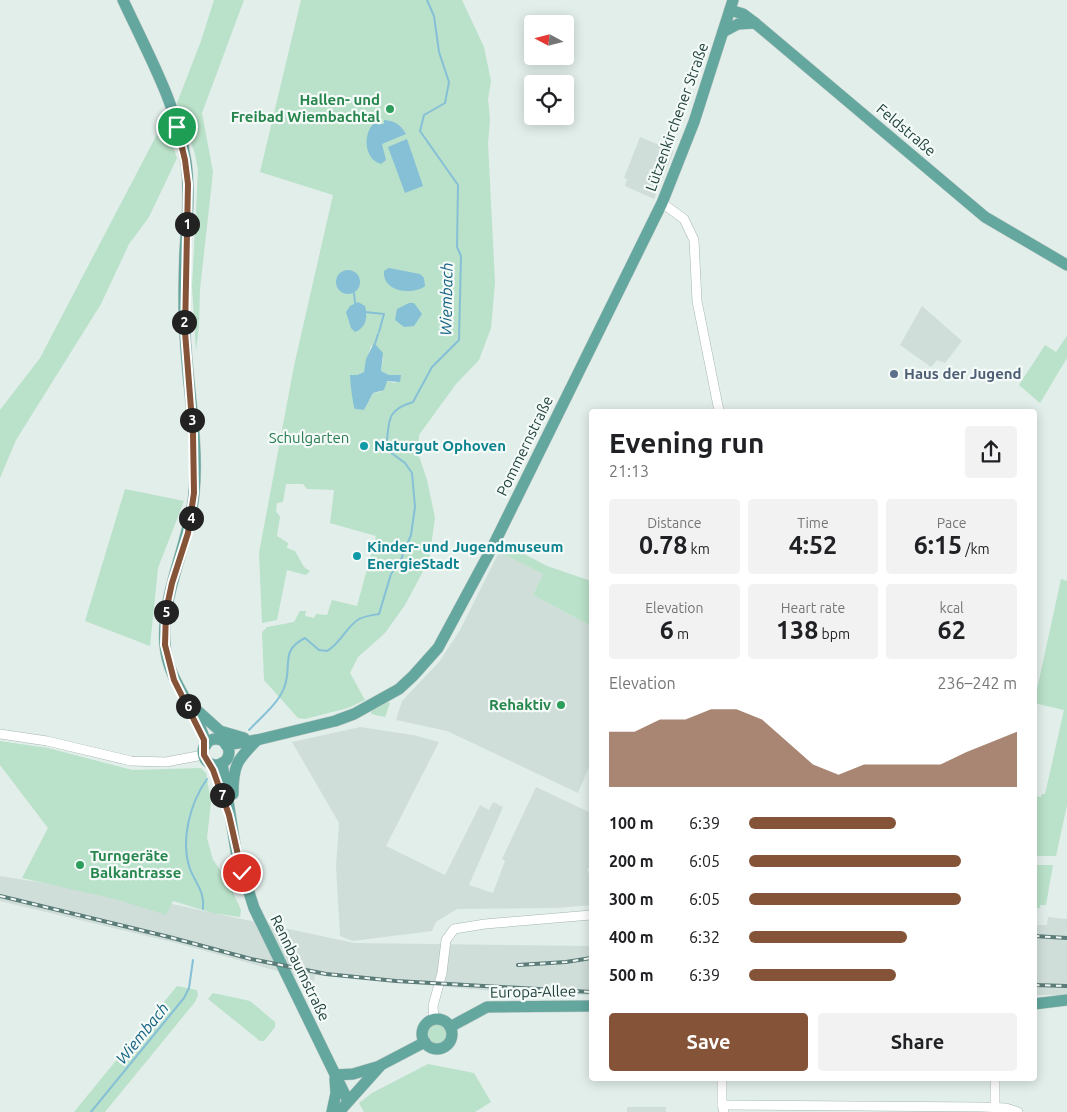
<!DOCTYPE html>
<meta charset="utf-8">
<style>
:root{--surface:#fff;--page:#f2f2f2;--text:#202124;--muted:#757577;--accent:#845338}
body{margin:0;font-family:Ubuntu,sans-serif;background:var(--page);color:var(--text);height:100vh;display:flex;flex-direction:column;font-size:19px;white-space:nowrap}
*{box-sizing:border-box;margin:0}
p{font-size:16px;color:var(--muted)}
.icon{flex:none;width:28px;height:28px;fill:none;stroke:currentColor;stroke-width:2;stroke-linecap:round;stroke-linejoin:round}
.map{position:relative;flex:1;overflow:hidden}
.drawer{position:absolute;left:589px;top:409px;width:448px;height:672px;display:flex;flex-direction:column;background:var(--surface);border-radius:5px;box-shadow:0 2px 12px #0003}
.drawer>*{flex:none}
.needle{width:32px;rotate:277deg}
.tools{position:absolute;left:524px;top:15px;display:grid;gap:10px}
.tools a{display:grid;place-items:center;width:50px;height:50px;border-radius:5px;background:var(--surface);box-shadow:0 2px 12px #0003;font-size:25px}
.pin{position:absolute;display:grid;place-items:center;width:42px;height:42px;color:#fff;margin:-21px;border:2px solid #fff;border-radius:50%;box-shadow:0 1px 5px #0007}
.km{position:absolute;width:25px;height:25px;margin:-12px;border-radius:50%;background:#222;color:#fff;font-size:14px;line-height:25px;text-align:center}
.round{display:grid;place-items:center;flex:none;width:52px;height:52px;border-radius:5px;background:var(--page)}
.head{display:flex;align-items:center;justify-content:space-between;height:85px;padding:0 20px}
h1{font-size:28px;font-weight:700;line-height:38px}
.figures{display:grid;grid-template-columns:repeat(3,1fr);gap:8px;height:85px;padding:5px 20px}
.figures div{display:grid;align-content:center;border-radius:5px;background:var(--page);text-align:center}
.figures b{font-size:25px;font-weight:700}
.figures small{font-size:14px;font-weight:400}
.figures p{font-size:14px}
.chart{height:140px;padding:10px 20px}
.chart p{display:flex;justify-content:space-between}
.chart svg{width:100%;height:90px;margin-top:5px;fill:var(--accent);opacity:.7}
.primary-button{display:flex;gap:10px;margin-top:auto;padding:10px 20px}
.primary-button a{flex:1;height:58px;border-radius:5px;background:var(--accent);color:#fff;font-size:20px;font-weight:700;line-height:58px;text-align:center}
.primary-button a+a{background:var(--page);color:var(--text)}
ul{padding:0 20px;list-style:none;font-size:16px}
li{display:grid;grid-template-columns:80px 60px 1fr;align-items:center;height:38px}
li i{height:12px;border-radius:6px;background:var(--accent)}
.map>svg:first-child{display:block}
.built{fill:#d0ded9}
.green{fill:#bae1c9;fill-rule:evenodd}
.water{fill:#86c0d7}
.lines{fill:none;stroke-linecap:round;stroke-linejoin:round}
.stream{stroke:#86c0d7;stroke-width:2}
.minor-casing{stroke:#a4b7b2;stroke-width:10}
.major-casing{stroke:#c1cac8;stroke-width:12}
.minor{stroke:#fff;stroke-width:9}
.major{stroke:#63a79e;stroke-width:11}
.rail-casing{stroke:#5b7c78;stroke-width:4}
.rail{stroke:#f4faf7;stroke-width:2;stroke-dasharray:5.5;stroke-linecap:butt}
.route-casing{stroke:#fff;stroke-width:10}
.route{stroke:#845338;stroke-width:6}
.leisure-dot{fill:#2e9e5b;stroke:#f4faf7;stroke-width:2}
.service-dot{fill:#5c6f8a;stroke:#f4faf7;stroke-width:2}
.culture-dot{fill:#0f9aa8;stroke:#f4faf7;stroke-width:2}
.labels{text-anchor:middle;stroke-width:4.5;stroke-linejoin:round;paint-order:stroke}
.leisure-label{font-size:15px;font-weight:bold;fill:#27864d;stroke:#f4faf7;text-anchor:end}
.street-label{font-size:15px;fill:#20413c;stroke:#f4faf7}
.service-label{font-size:15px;font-weight:bold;fill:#4e5e75;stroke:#f4faf7;text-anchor:start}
.park-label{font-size:15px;fill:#277c52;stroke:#f4faf7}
.culture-label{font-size:15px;font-weight:bold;fill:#0d838f;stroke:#f4faf7;text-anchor:start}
.water-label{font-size:16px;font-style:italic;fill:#156283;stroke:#f4faf7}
</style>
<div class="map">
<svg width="1067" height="1112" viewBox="0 0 1067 1112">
<rect width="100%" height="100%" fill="#e2eeea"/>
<g class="built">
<path d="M640,137L674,151L654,199L625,186L627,179L624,178Z"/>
<path d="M922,306L962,341L945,363L937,360L931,367L900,345Z"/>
<path d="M499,552L543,574L533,595L591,626V762L578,793L447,731L396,720L402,701L439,662L460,630Z"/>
<path d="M360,727L413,735L439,742L386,846L445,875L480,805L489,810L493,802L503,807L469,885L493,893L505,861L502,859L536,787L591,813V866L587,869L591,880V905L557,908L457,909L436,922L432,931L353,941L340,936L336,867L339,823L292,742Z"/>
<path d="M0,876L158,901L354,943L591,946V995L482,990L315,975L314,981L176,943L0,901Z"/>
<path d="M1048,917L1067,919V995H1034V925H1047Z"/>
<rect x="627" y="1107" width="39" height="5"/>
</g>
<g class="green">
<path d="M214,0H244L202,113L213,172L200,289L199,326L196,351L192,287L198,170L195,154L177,103L201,41Z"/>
<path d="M301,0H462L484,47L491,81L488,99L490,120L488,143L495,283L491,328L479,360L456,384L419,435L418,453L427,480L435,518L429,560L405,605L385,633L358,657L350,673L365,700L348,708L305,719L298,718L264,680L262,632L267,627L294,622L300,611H306L305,616L314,618L316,614L327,615L332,600L357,606L376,536L330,523L334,490L307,489L303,484H286L283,502L277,503L276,511L280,517L277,536L288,543L287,548L295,551L304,567L310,571L306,575L287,570L277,620L262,623L259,553L294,366L333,195L260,172ZM371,345L383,358L381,371L389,375H401L395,383L387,381L380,392L373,393L364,410L355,409L354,391L357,375L364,372Z"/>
<path d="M164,121L177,158L149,217L129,244L101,304L16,440L0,478V410L40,358Z"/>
<path d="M1067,336V358L1040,403L1019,385L1045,345L1056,352Z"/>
<path d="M125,489L184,501L158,568L150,646L85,621Z"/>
<path d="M503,543L547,566L591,581V626L533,595L543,574L499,552Z"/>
<path d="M1061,579L1067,581V805L1056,856H1034V796L1041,797L1042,794H1045L1064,710L1034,703Z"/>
<path d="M388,702L390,703L385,717L371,714L372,710Z"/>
<path d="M0,741L48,748L132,770L201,768L206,773L211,802L207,838L213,860L227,879L241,910L240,917L213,913L173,901L166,915L119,900L22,878L48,828L0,765Z"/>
<path d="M1034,865H1053L1046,905H1040V908H1034Z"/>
<path d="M177,986L197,990L198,995L195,1002L105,1112H74Z"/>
<path d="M213,993L250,1001L275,1022V1027L264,1041H260L208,999Z"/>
<circle cx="437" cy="1034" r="11"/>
<path d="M428,1064L474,1073L491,1102L475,1112H364L359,1103L372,1093Z"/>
</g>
<g class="water">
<path d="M384,120C395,121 400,124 406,134L382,144L386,160L381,164C364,159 363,135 373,124H384Z"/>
<path d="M407,139L423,186L405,193L388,147Z"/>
<path d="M389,268L420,274L424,278L425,286C414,295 382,293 384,271Z"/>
<circle cx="348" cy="282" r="12"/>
<path d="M358,302L365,306C368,317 366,328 355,332L351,328L346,312L350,306Z"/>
<path d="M409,303H414L422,314L414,326L404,327L395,320L397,309Z"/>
<path d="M374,343L383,353L381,371L389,375H401L400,382L387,381L384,390L373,393L364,410L355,409C353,407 350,380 350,375H357L364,372L366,359Z"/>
</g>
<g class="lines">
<g class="stream">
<path d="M354,293L355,303"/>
<path d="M365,312L384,314L379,332"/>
<path d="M375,344L378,334"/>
<path d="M249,730C260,718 278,704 284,688C293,666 279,651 305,638L319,650L327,651C340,644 346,627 359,619C365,616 373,615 379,614L391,574L400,562L411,535L415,507L412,473L405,463L386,449C390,422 384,411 413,402L432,367L459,340L461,256L457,247L458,185L420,131L424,115L445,103L449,82L439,52L434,16L427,0"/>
<path d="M203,909C205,892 196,884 190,869C180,841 190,803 207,779"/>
<path d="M91,1112L184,998L189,988L193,960"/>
</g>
<defs>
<g id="minor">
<path d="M662,203L684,219L694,240L697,301L719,411"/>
<path d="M0,734L47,741L131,761L166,762L203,755"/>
<path d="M434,1019L433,1006L442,973L446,940L454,929L485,924L591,915"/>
<path d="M722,1079V1105L724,1112"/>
<path d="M722,1105L981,1107L1006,1108L1018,1112"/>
<path d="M995,1107V1079"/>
</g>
<g id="major">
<path d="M123,0C147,52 177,105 186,162C190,192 187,221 185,251C184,278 183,305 185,332C187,386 199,440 194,494C189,545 161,593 165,645C168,683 198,709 206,745"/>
<path d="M730,10L743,14L755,23L985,217L1067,265"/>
<path d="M723,32L738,24L755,23"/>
<path d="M190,704L220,731L244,738"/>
<circle cx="216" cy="752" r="13"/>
<path d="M226,745L257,740L335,721L354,714L399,689L413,676L438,648L494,544L662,203L694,122L733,0"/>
<path d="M222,763L236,851L254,908L348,1101"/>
<path d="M233,794C233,765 237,760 257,740"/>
<path d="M1034,1004L1067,1000"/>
<circle cx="437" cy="1034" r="15"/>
<path d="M450,1027L487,1007L591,1006"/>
<path d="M335,1075L353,1074L380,1066"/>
<path d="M332,1112L336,1093L335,1079"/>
<path d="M339,1112L381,1065L425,1042"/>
</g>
</defs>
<use href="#minor" class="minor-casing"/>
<use href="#major" class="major-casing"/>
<use href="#minor" class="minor"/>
<use href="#major" class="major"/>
<defs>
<g id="rail">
<path d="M0,896L169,937L251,959L326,974L396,981L591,992"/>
<path d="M1034,936L1067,938"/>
<path d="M518,965L566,962L591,958"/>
<path d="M1034,985L1067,986"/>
</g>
</defs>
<use href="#rail" class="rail-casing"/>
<use href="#rail" class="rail"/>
</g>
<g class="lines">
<defs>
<path id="route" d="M177,127L185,160L188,184L185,332L193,434L194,493L188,533L172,583L166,611L165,645L174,680L204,740V755L213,770L229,815L242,873"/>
</defs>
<use href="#route" class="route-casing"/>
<use href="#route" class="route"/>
</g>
<g class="leisure-dot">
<circle cx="390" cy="109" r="5"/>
<circle cx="561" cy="705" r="5"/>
<circle cx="80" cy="865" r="5"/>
</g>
<circle class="service-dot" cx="894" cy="374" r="5"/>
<g class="culture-dot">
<circle cx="364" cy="446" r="5"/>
<circle cx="357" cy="556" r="5"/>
</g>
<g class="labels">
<g class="leisure-label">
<text x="380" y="105">Hallen- und<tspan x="380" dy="17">Freibad Wiembachtal</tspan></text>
<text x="551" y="710">Rehaktiv</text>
<text x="90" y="861" text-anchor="start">Turngeräte<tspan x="90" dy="17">Balkantrasse</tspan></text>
</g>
<g class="street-label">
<text transform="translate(677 117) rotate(-70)" y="5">Lützenkirchener Straße</text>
<text transform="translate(906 130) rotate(40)" y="5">Feldstraße</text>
<text transform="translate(525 446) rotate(-64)" y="5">Pommernstraße</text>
<text transform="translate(300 968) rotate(64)" y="5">Rennbaumstraße</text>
<text transform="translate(533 992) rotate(-1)" y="5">Europa-Allee</text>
</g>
<g class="service-label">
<text x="904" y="379">Haus der Jugend</text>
</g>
<g class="park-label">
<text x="309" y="443">Schulgarten</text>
</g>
<g class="culture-label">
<text x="374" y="451">Naturgut Ophoven</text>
<text x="367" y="552">Kinder- und Jugendmuseum<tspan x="367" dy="17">EnergieStadt</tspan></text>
</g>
<g class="water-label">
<text transform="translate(446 299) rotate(-89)" y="6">Wiembach</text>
<text transform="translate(142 1033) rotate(-51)" y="6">Wiembach</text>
</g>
</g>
</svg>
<div class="tools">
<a><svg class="needle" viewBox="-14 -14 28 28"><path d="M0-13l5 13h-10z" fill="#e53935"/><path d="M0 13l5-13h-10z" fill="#757577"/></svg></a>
<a><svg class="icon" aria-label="locate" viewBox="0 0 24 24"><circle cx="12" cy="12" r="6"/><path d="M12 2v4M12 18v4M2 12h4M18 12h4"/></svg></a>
</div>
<div class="pin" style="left:177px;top:127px;background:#1e9e55"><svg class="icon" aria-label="arrive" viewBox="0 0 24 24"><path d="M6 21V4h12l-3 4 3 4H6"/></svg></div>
<div class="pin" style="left:242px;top:873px;background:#d93025"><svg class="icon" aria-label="check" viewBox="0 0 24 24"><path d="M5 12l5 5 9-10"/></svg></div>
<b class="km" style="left:187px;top:224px">1</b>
<b class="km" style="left:184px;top:322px">2</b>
<b class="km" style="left:192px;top:420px">3</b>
<b class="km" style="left:191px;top:518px">4</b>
<b class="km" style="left:166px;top:612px">5</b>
<b class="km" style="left:188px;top:706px">6</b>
<b class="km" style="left:222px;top:795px">7</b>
<section class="drawer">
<div class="head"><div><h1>Evening run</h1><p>21:13</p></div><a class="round"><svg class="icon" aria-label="share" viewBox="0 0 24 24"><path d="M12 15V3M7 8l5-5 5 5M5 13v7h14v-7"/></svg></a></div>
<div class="figures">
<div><p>Distance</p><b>0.78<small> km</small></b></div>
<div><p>Time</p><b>4:52</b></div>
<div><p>Pace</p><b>6:15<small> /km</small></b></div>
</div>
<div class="figures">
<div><p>Elevation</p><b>6<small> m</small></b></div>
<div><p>Heart rate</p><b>138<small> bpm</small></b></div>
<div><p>kcal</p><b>62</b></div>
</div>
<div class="chart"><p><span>Elevation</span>236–242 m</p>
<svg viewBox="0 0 160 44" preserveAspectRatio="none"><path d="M0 44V17L10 17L20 11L30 11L40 6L50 6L60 11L70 22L80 33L90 38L100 33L110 33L120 33L130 33L140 27L150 22L160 17V44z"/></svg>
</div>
<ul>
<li><b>100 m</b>6:39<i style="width:55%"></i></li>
<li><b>200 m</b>6:05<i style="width:79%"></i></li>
<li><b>300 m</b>6:05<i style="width:79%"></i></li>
<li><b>400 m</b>6:32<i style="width:59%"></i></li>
<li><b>500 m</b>6:39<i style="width:55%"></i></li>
</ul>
<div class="primary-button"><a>Save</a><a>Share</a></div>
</section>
</div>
